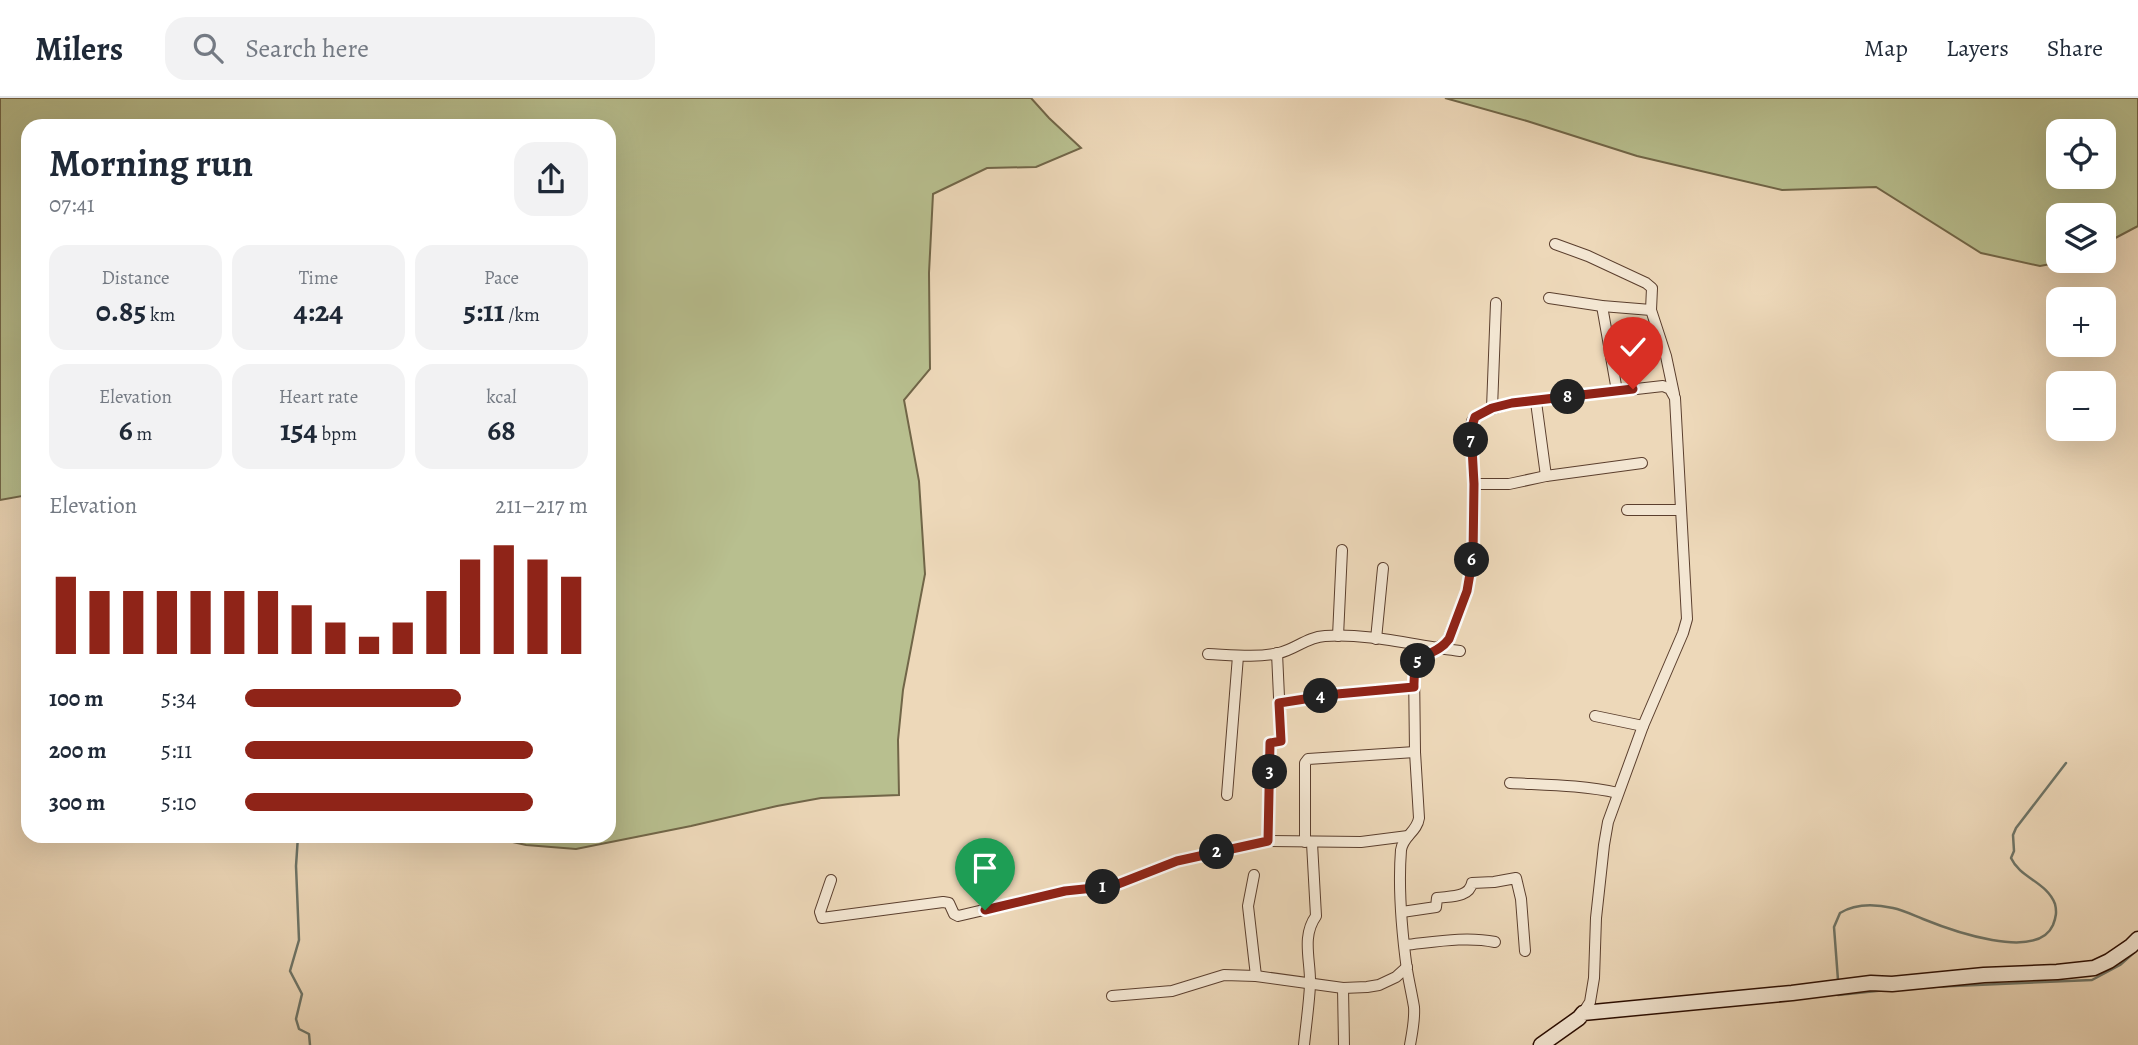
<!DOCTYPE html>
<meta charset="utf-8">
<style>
:root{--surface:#fff;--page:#f2f2f3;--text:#1f2937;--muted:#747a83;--line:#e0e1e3;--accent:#8f2418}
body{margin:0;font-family:Alegreya,serif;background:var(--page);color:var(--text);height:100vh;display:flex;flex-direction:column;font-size:26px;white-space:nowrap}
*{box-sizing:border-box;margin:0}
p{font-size:23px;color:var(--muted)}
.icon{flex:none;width:38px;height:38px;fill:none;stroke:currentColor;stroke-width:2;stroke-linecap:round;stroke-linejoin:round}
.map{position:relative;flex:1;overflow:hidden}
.panel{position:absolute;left:21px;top:21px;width:595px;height:724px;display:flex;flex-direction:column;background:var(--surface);border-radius:21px;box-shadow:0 7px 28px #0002}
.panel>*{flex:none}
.tools{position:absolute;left:2046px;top:21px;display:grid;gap:14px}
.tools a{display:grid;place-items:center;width:70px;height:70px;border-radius:14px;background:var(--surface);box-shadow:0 7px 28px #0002;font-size:35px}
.pin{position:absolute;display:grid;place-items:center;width:60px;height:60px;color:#fff;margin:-72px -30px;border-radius:50% 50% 50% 0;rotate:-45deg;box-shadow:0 0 7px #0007}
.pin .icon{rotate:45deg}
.km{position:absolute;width:35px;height:35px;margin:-18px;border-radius:50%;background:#222;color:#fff;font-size:19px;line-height:35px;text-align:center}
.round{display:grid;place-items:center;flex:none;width:74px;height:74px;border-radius:21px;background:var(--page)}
.headline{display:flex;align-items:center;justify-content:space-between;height:119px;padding:0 28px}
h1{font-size:38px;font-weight:700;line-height:52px}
.figures{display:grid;grid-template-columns:repeat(3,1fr);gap:10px;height:119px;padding:7px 28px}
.figures div{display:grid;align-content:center;border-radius:18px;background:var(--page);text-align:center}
.figures b{font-size:30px;font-weight:700}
.figures small{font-size:19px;font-weight:400}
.figures p{font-size:19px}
.chart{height:196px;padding:14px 28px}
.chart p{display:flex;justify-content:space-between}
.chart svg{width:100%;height:126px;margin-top:7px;stroke:var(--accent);stroke-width:6}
ul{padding:0 28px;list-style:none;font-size:23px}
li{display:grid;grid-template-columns:112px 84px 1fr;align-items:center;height:52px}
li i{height:18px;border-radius:9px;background:var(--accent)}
header{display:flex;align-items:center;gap:42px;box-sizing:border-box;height:98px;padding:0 35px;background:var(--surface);border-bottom:2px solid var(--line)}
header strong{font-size:33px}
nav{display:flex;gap:38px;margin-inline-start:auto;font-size:24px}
.search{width:490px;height:63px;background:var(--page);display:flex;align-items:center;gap:18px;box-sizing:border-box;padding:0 24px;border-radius:21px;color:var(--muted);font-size:26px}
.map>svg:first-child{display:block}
.green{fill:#b8bf8f;stroke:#716648;stroke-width:2;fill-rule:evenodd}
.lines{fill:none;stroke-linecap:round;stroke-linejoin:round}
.stream{stroke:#6d7467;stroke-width:2.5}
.street-casing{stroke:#5b3f2e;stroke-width:12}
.secondary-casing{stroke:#2a0c00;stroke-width:17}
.street{stroke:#f3e6d2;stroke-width:10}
.secondary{stroke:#f3e6d2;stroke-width:14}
.route-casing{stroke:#fff;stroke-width:14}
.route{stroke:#8f2418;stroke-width:9}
</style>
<header>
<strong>Milers</strong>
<div class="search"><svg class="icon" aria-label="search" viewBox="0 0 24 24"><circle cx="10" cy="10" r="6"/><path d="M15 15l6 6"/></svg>Search here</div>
<nav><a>Map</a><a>Layers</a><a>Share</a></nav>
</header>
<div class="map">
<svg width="2138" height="947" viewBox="0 0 2138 947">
<rect width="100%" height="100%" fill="#edd8b9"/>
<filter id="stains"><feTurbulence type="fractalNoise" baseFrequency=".00286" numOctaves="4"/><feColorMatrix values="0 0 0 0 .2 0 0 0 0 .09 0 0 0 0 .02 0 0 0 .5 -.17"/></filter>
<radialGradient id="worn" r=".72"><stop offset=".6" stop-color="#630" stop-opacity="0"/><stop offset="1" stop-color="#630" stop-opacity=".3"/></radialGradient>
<g class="green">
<path d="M0,0H1031L1049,20L1081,50L1036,69L987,70L933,96L929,175L930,271L904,302L919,383L925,476L903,592L898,642L899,697L821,700L777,708L691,728L576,751L526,747L491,739L609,738V28H28V397L0,402Z"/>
<path d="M1445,0H2138V128L2104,146V117H2058V163H2067L2040,168L1981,155L1876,89L1782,92L1637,58L1527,23ZM2104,33V79H2058V33Z"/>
</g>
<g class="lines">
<g class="stream">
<path d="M298,738L296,768L299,842L290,873L302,896L296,921L299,931L309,936L310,947"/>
<path d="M1838,882L1834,829L1840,815C1856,805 1875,806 1893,810C1903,812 1913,817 1923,821C1950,832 2037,864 2053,827C2056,819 2057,814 2055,806C2047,784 2020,780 2011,760L2014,753L2013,737L2016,730L2066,665"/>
<path d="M1931,889L2092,882L2120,867L2138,851"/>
<path d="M1838,895V897L1886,892"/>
</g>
<defs>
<g id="street">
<path d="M1555,146L1588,158L1646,185L1652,190L1651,212"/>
<path d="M1549,200L1602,208L1651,212L1666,258L1674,296"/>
<path d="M1602,208L1617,293"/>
<path d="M1536,304L1546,378L1642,365"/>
<path d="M1492,310L1496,205"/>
<path d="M1474,386H1509L1546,378"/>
<path d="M1627,412H1681"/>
<path d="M1338,538L1342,452"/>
<path d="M1376,541L1383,470"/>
<path d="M1208,556C1231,557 1257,560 1279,555C1296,551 1307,539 1325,538C1370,535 1416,548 1460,553"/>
<path d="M1279,605L1337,596L1414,589"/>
<path d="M1595,618L1643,628"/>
<path d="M1510,685C1546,687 1582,687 1618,695"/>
<path d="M1227,697L1238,558"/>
<path d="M1268,743L1270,645L1281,643L1277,555"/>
<path d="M1305,744V665L1308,661L1415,654"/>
<path d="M1254,777L1248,808L1256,878"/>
<path d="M831,782L820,814L822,820L943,804L949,805L954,816L958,818L1065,793L1113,788L1177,763L1268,743L1361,744L1408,738"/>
<path d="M1402,814L1436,809L1437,800C1450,798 1469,800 1472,785L1494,784L1516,780L1521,801L1525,853"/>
<path d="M1405,847C1434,844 1466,838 1495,844"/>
<path d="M1343,890L1344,947"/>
<path d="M1112,898L1172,893L1224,877L1256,878L1343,890L1367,889L1379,887L1396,879L1407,869"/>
<path d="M1304,947C1306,927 1309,907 1310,887C1311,863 1301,839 1316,818L1312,745"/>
<path d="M1410,947C1412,935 1415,922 1414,909C1412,897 1409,884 1407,872C1402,835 1398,790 1401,752C1403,738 1417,734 1419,720L1415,654L1414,570L1417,564L1424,558L1447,544L1467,493L1473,459L1474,432L1472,323L1475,319L1485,313L1512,305L1663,288L1670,291L1675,300L1687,521L1683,535L1643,628L1608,724L1604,747L1596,820L1594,880L1590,904L1583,915"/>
</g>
<path id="secondary" d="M1541,947L1579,920L1583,915L1792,895L1871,885L1892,886L1984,877L2057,874L2094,870L2109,863L2131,848L2138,841"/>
</defs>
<use href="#street" class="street-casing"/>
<use href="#secondary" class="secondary-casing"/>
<use href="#street" class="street"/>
<use href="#secondary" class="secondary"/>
</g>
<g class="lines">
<defs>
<path id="route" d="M985,812L1065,793L1113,788L1177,763L1268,743L1270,645L1281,643L1279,605L1337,596L1414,589C1413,547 1432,564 1449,541L1467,493L1473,458L1474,386L1471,331L1475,319L1492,310L1512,305L1633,291"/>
</defs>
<use href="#route" class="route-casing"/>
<use href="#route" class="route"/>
</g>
<rect width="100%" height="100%" filter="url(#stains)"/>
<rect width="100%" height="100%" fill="url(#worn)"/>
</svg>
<div class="tools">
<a><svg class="icon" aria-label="locate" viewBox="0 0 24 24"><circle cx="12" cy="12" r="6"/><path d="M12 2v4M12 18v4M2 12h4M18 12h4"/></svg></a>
<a><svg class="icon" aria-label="layers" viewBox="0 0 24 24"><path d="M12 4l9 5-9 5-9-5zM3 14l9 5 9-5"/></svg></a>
<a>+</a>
<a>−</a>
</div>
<div class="pin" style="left:985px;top:812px;background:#1e9e55"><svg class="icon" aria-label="arrive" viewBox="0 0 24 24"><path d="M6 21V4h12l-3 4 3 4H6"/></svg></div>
<div class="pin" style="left:1633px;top:291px;background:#d93025"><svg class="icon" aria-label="check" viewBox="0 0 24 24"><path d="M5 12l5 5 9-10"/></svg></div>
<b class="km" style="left:1103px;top:789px">1</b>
<b class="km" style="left:1217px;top:754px">2</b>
<b class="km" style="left:1270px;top:674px">3</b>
<b class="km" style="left:1321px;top:598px">4</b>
<b class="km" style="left:1418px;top:563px">5</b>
<b class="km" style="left:1472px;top:462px">6</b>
<b class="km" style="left:1471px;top:342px">7</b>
<b class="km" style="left:1568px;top:299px">8</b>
<section class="panel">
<div class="headline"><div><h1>Morning run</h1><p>07:41</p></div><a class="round"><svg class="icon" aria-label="share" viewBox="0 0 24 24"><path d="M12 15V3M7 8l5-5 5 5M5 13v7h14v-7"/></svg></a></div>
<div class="figures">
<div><p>Distance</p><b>0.85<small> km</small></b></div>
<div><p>Time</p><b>4:24</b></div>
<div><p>Pace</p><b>5:11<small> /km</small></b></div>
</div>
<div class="figures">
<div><p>Elevation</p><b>6<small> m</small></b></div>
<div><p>Heart rate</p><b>154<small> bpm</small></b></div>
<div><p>kcal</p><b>68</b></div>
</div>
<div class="chart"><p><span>Elevation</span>211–217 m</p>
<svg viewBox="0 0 160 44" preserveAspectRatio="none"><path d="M5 44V17M15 44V22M25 44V22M35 44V22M45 44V22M55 44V22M65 44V22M75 44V27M85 44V33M95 44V38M105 44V33M115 44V22M125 44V11M135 44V6M145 44V11M155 44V17"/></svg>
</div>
<ul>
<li><b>100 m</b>5:34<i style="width:63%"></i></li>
<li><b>200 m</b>5:11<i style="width:84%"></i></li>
<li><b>300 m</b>5:10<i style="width:84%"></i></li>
</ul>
</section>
</div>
